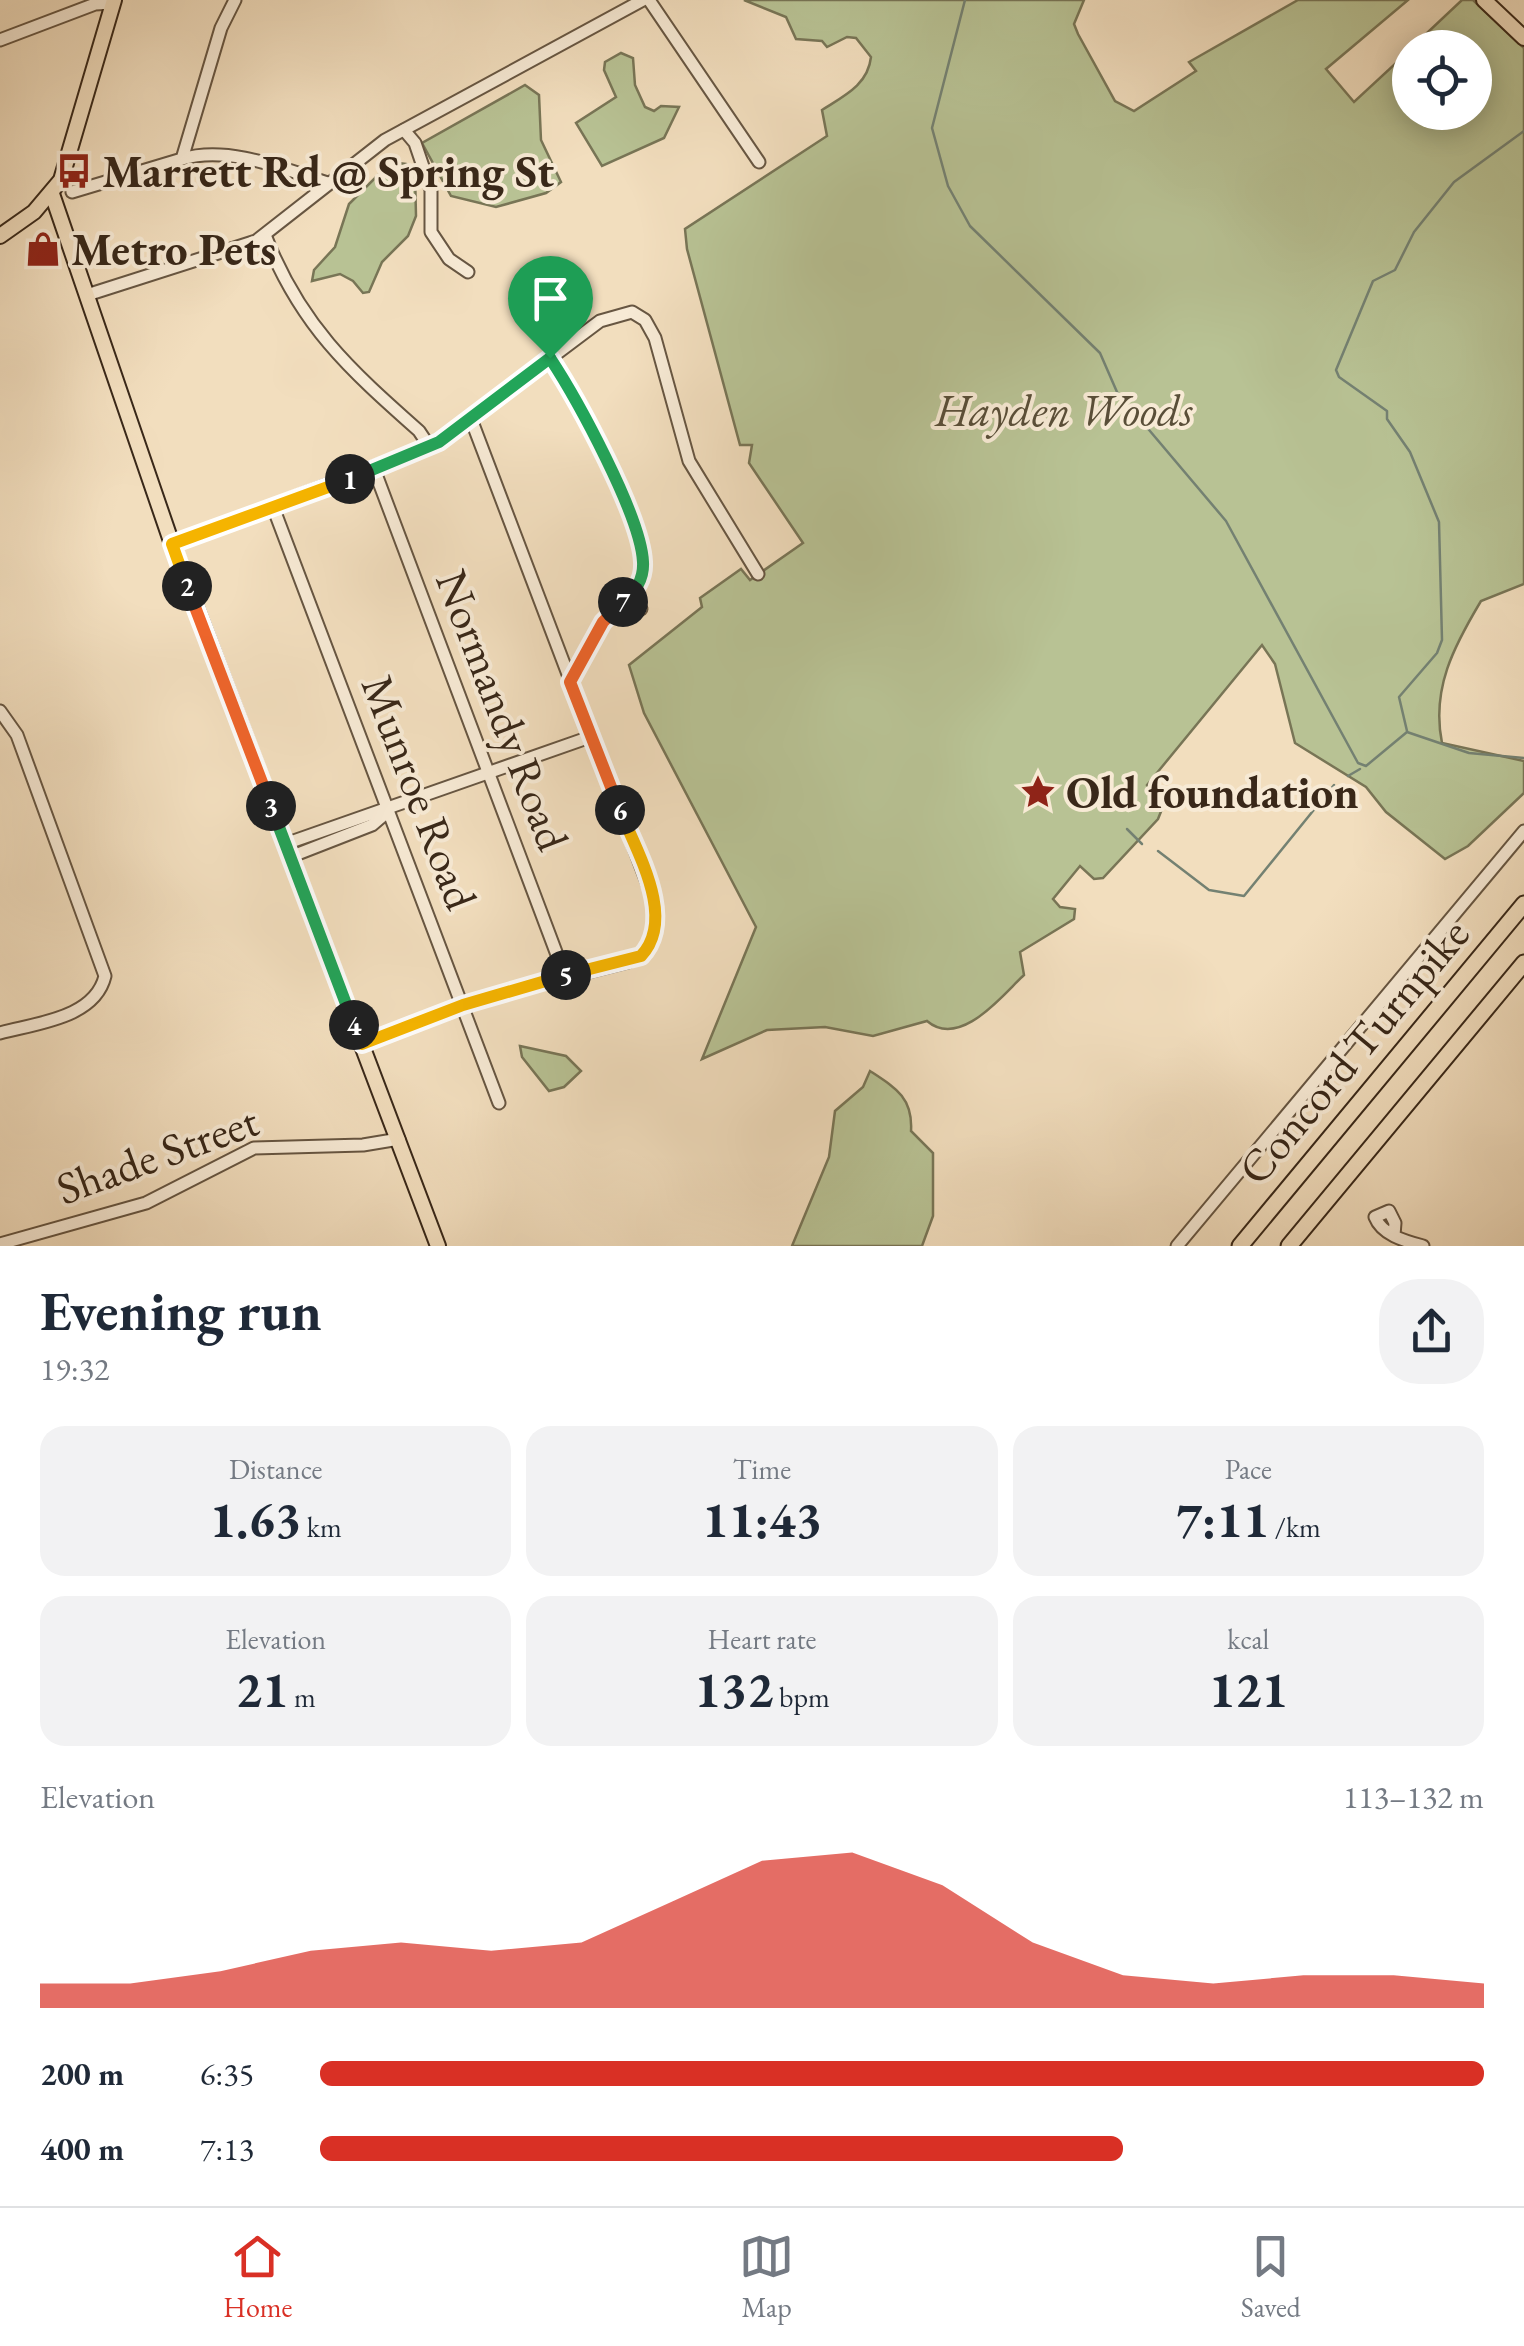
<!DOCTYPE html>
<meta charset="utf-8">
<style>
:root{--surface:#fff;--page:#f2f2f3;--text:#1f2937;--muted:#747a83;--line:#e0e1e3;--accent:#d93025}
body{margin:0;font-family:"EB Garamond",serif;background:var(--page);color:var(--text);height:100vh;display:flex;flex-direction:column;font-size:38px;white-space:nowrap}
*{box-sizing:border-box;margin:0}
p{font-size:32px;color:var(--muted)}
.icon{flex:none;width:55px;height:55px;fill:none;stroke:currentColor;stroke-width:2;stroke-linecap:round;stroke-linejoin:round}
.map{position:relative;height:1246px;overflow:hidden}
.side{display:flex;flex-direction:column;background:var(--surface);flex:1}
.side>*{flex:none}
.buttons{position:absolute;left:1392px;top:30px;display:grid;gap:20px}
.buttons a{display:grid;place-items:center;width:100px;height:100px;border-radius:50%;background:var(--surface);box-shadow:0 5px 25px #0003;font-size:50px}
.pin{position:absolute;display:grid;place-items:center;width:85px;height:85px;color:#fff;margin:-102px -42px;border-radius:50% 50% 50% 0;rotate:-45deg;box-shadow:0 0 10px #0007}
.pin .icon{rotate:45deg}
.km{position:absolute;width:50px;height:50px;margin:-25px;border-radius:50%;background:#222;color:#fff;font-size:28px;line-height:50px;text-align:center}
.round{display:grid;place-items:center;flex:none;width:105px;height:105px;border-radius:40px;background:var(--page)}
.head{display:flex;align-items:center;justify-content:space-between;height:170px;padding:0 40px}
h1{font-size:55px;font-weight:700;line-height:75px}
.figures{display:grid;grid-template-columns:repeat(3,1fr);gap:15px;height:170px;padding:10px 40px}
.figures div{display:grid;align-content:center;border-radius:25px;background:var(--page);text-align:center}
.figures b{font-size:50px;font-weight:700}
.figures small{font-size:28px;font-weight:400}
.figures p{font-size:28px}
.chart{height:280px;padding:20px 40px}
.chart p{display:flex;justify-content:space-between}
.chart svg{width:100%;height:180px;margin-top:10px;fill:var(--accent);opacity:.7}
ul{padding:0 40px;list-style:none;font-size:32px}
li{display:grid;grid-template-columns:160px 120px 1fr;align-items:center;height:75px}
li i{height:25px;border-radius:12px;background:var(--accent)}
.menu{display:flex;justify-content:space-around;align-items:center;height:140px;border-top:2px solid var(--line);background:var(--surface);font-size:28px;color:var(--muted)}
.menu a{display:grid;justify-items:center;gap:5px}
.menu .on{color:var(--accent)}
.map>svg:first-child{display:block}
.green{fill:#b8c294;stroke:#787556;stroke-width:2.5}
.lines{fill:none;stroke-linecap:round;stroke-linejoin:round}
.stream{stroke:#748172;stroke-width:2.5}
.minor-casing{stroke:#675642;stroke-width:15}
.major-casing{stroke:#392819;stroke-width:18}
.highway-casing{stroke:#392819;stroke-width:19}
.minor{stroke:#f7ead5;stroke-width:11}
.major{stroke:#f2debe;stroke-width:14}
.highway{stroke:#f2debe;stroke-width:15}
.split-1-casing{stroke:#fff;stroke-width:20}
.split-2-casing{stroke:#fff;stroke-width:20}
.split-3-casing{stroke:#fff;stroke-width:20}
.split-4-casing{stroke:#fff;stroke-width:20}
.split-5-casing{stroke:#fff;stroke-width:20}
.split-6-casing{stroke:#fff;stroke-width:20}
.split-7-casing{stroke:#fff;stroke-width:20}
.split-8-casing{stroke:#fff;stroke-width:20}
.split-1{stroke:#22a559;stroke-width:12}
.split-2{stroke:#f5b400;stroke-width:12}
.split-3{stroke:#f0652b;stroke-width:12}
.split-4{stroke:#22a559;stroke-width:12}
.split-5{stroke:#f5b400;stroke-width:12}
.split-6{stroke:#f5b400;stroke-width:12}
.split-7{stroke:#f0652b;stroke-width:12}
.split-8{stroke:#22a559;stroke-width:12}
.labels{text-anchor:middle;stroke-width:8;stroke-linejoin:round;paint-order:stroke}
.poi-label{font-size:45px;font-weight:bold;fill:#392819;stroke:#f7ead5;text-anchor:start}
.park-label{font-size:45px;font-style:italic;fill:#594e38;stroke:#f7ead5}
.street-label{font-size:45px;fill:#392819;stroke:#f7ead5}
</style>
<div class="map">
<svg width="1524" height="1246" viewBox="0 0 1524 1246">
<rect width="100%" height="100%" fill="#f2debe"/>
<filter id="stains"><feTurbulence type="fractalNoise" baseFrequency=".002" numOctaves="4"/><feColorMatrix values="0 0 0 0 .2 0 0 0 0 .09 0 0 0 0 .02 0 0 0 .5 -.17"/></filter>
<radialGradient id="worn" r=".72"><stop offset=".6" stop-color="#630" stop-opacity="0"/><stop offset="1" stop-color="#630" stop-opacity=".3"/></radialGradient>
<g class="green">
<path d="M744,0H1084L1074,24L1078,34L1115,101L1134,111L1196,71L1189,62L1298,0H1408L1326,69L1354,102L1410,50V112H1475V48L1412,47L1462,0H1473L1524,48V584L1481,601C1454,646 1431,689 1442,743L1524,761V793L1468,846L1445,859L1386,812L1366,787L1295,743L1275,664L1262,645L1147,785L1162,809L1158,819L1103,878L1094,879L1080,866L1053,899L1060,907L1075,909L1074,919L1020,952L1024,975C1005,992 961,1050 927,1021L873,1036L825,1027L767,1030L702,1059L756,927L644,713L629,665L702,607L700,598L741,569L750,580L803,543L749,463L752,445H740L687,249L685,229L827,136L822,110C844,96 868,85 871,57L856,38L847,37L827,47L822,41L796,39L786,17Z"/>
<path d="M621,53L633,58L635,85L645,107L654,111L661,106L679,107L664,138L602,166L576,123L616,97L604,70L605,62Z"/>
<path d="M525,85L539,95L541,140L561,182L546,193L496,207L451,196L422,143Z"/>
<path d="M398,163L406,164L415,173L416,216L408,236L382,262L369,292L363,293L353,281L340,274L312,281L314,270L335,247L349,204L381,172Z"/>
<path d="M520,1046L566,1056L581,1071L564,1087L549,1091L522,1057Z"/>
<path d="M870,1071C896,1088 913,1098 911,1131L933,1153V1216L922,1246H792L829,1157L835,1111L863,1087Z"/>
</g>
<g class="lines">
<g class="stream">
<path d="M965,0L932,128L948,186L970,226L1100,353L1117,392L1226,521L1358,763L1366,766L1407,732L1469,753L1524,758"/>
<path d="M1407,731L1399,697L1437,653L1442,640L1439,522L1410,452L1387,419V411L1339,377L1336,370L1373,281L1395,270L1414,232L1454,182L1524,131"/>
<path d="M1348,776L1360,769"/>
<path d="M1127,829L1142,844"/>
<path d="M1158,851L1209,890L1244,896L1334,785"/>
</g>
<defs>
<g id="minor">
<path d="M649,0L759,162"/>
<path d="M0,40L95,4L113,3"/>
<path d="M404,130L415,143L431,190V232L449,259L468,272"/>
<path d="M182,159C228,145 284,169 328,183"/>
<path d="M72,192L182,159L221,28L235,0"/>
<path d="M265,235C300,325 349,369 419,431L429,446"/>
<path d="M87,295L256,241L385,140L643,0"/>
<path d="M550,359C576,397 657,541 639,583C633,599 613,607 603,622C590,641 584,664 570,683"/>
<path d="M374,469L565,976"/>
<path d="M273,507L499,1103"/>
<path d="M172,544L439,442L600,321L632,312L645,320L655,338L689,461L758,574"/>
<path d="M630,596L641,609"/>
<path d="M0,711L17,735L105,976C95,1018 37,1023 0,1033"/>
<path d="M285,844L590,737"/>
<path d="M290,857L372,825L386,813"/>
<path d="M361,1043L481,999L628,962C660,948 659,920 650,890L471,419"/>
<path d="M1394,1235L1395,1223L1389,1211L1375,1217C1382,1235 1405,1241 1423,1246"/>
<path d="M0,1244L146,1203L254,1148L363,1145L399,1139"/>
<path d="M1177,1246L1524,831"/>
</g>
<g id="major">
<path d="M1484,0L1524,38"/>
<path d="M52,194L172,544L438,1246"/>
<path d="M0,236L34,212L61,180L114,0"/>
</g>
<g id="highway">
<path d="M1240,1246L1524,904"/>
<path d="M1289,1246L1524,963"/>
</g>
</defs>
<use href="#minor" class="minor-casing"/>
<use href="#major" class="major-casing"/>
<use href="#highway" class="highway-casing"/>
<use href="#minor" class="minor"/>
<use href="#major" class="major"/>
<use href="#highway" class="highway"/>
</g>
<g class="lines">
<defs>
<path id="split-1" d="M350,479L439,442L550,358"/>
<path id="split-2" d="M187,586L172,544L350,479"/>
<path id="split-3" d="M187,586L271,806"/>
<path id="split-4" d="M271,806L354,1025"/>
<path id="split-5" d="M354,1025L362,1044L463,1005L566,975"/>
<path id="split-6" d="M566,975L641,956C677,918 636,851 620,810"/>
<path id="split-7" d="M620,810L570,682L603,622L623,602"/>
<path id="split-8" d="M550,358C577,399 641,516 643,562C644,579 636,591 623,602"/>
</defs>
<use href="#split-1" class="split-1-casing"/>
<use href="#split-2" class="split-2-casing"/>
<use href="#split-3" class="split-3-casing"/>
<use href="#split-4" class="split-4-casing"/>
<use href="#split-5" class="split-5-casing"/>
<use href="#split-6" class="split-6-casing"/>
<use href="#split-7" class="split-7-casing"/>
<use href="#split-8" class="split-8-casing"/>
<use href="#split-1" class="split-1"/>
<use href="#split-2" class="split-2"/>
<use href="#split-3" class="split-3"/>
<use href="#split-4" class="split-4"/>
<use href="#split-5" class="split-5"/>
<use href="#split-6" class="split-6"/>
<use href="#split-7" class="split-7"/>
<use href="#split-8" class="split-8"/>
</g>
<defs>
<symbol id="bus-bare" viewBox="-9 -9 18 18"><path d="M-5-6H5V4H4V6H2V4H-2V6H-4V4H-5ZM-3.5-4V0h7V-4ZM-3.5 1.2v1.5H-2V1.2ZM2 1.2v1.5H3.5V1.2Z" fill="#8f2418" stroke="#f7ead5" stroke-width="2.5" paint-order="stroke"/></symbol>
<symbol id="shop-bare" viewBox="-9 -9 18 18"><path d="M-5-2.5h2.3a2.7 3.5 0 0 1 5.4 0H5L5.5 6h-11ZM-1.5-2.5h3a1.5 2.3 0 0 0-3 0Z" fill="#8f2418" stroke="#f7ead5" stroke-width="2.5" paint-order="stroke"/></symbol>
<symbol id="sight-bare" viewBox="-9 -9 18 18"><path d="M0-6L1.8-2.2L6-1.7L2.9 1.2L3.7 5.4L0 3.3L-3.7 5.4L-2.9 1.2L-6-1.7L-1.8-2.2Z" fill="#8f2418" stroke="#f7ead5" stroke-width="2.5" paint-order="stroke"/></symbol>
</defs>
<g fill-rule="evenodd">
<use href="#bus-bare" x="49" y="146" width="50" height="50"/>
<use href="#shop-bare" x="18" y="224" width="50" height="50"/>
<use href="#sight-bare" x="1013" y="767" width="50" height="50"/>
</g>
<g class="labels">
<g class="poi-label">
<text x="102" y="187">Marrett Rd @ Spring St</text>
<text x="71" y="265">Metro Pets</text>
<text x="1066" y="808">Old foundation</text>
</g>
<g class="park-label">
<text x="1064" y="426">Hayden Woods</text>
</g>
<g class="street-label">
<text transform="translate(503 710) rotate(69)" y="16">Normandy Road</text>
<text transform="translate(420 792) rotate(69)" y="16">Munroe Road</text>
<text transform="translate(1353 1051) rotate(-50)" y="16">Concord Turnpike</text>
<text transform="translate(157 1154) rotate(-20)" y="16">Shade Street</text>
</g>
</g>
<rect width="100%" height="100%" filter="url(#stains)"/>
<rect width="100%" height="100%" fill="url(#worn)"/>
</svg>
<div class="buttons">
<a><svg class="icon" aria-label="locate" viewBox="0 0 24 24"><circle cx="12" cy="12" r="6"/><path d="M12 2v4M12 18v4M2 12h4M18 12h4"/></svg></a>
</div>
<div class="pin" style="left:550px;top:358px;background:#1e9e55"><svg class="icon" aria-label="arrive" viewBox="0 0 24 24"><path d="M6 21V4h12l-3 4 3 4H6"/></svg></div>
<b class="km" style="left:350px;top:479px">1</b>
<b class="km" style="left:187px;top:586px">2</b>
<b class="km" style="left:271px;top:806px">3</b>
<b class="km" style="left:354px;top:1025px">4</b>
<b class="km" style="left:566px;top:975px">5</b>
<b class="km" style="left:620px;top:810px">6</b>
<b class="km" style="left:623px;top:602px">7</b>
</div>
<section class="side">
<div class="head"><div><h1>Evening run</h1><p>19:32</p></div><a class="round"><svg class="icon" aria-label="share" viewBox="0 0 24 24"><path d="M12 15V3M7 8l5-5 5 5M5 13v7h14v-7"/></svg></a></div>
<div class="figures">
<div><p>Distance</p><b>1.63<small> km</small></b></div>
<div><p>Time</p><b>11:43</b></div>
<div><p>Pace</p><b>7:11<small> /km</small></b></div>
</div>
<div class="figures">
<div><p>Elevation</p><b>21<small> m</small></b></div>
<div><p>Heart rate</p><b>132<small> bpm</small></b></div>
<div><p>kcal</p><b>121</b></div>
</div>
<div class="chart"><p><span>Elevation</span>113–132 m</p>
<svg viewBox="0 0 160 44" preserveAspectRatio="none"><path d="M0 44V38L10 38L20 35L30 30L40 28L50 30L60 28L70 18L80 8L90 6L100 14L110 28L120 36L130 38L140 36L150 36L160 38V44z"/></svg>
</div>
<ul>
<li><b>200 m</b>6:35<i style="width:100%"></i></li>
<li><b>400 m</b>7:13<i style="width:69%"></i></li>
</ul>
</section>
<nav class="menu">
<a class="on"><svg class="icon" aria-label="home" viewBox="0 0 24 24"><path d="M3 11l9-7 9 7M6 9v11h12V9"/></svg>Home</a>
<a><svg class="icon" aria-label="map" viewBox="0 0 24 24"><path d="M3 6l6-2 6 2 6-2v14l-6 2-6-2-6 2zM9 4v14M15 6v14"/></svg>Map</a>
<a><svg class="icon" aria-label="saved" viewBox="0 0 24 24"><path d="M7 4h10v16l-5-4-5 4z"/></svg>Saved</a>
</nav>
